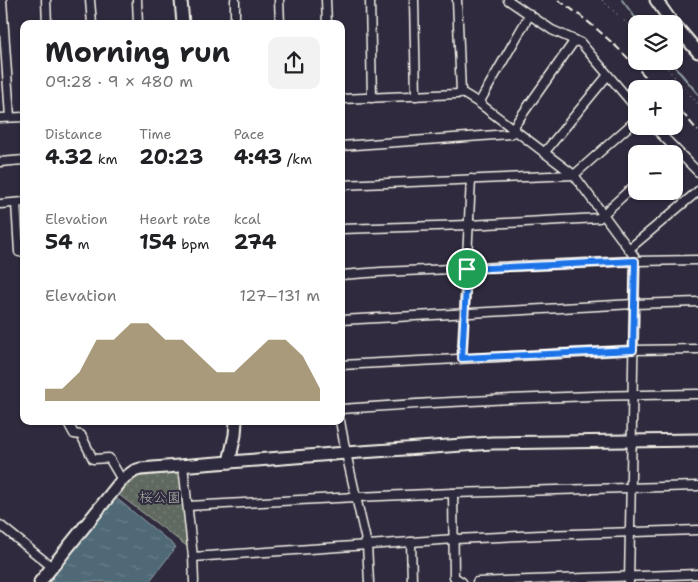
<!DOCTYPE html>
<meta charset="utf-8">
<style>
:root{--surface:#fff;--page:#f2f2f2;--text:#202124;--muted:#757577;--accent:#847042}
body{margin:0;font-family:"Shantell Sans","Klee One",sans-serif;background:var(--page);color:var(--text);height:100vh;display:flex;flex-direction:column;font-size:19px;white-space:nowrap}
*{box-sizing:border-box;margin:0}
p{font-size:16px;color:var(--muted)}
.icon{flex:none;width:28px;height:28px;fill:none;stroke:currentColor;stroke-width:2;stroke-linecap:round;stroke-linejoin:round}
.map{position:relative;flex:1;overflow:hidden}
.sheet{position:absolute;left:20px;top:20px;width:325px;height:405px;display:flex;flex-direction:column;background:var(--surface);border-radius:10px;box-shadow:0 1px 4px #0004}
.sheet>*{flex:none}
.buttons{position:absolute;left:628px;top:15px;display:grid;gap:10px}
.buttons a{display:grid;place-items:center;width:55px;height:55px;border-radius:10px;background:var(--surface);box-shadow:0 1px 4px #0004;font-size:25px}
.pin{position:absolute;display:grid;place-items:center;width:42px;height:42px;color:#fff;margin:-21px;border:2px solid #fff;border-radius:50%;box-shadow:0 1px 5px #0007}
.round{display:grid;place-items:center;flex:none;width:52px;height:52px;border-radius:10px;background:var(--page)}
.overview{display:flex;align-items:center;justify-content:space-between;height:85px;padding:0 25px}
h1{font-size:28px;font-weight:700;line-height:38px}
.figures{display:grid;grid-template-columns:repeat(3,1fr);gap:8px;height:85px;padding:5px 25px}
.figures div{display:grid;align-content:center}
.figures b{font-size:21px;font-weight:700}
.figures small{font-size:14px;font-weight:400}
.figures p{font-size:14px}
.chart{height:140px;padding:10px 25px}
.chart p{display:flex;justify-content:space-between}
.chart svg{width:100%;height:90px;margin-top:5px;fill:var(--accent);opacity:.7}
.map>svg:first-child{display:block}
.green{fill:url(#green-dots);stroke:#a9ada3}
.water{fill:url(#water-ripples);stroke:#929fa4}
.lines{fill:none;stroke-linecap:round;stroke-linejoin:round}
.stream{stroke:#929fa4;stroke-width:2}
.street-casing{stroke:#f4f1e8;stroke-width:11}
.secondary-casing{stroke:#f4f1e8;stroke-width:15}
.path{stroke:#f4f1e8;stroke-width:1;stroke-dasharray:1 4;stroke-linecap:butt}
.street{stroke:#2f2a3d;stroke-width:8}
.secondary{stroke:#2f2a3d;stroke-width:11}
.rail{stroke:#f4f1e8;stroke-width:2;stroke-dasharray:8 4;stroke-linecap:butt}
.route-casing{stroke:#fff;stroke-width:10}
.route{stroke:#1a73e8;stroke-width:6}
.labels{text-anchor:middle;stroke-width:4;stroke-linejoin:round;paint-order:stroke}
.park-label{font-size:14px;fill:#b0b4aa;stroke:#2f2a3d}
</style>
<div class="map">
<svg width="698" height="582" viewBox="0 0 698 582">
<defs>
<pattern id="green-dots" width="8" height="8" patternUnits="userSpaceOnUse" patternTransform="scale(1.25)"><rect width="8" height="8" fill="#5e695e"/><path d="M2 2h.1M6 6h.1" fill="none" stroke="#767f75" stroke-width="1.8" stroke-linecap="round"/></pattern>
<pattern id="water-ripples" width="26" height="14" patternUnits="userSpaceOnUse" patternTransform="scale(1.25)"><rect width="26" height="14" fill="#506977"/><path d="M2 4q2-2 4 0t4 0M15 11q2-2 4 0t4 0" fill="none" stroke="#6a7f8a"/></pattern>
</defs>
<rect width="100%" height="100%" fill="#2f2a3d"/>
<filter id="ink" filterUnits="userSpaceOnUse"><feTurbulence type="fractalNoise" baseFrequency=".02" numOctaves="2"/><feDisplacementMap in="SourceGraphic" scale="10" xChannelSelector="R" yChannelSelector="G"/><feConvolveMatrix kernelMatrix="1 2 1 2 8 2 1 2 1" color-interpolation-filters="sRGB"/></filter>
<g filter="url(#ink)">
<path class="green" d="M180,472L188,547L118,494L130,480L135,477Z"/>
<path class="water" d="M115,497L176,547L149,582H48Z"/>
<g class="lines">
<g class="stream">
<path d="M622,0L640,24"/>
<path d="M670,61L698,94"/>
</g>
<defs>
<g id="street">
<path d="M2,0L10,117"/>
<path d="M46,0L47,24"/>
<path d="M90,0L92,24"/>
<path d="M137,0L138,24"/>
<path d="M235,0V24"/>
<path d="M279,0L280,24"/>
<path d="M326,0L327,24"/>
<path d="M370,0L372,98"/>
<path d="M414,0L416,96"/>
<path d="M457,0L461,92"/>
<path d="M508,0L552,30L581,43L636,108"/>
<path d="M461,92L479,103L574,175L634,256L635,261L629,582"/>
<path d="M341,99L457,94L461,92"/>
<path d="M479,103L530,14"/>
<path d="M0,118L24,117"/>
<path d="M653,126L698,172"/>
<path d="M512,129L575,40"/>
<path d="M341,146L510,134L516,131"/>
<path d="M544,153L608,75"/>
<path d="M0,162L24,160"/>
<path d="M341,185L574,175L636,120"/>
<path d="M16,203L19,252"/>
<path d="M0,204L24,202"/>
<path d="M341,229L468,225L599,218L636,184"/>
<path d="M629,249L698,191"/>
<path d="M341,275L381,272L635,261L698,260"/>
<path d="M341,320L634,304L698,302"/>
<path d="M462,358L471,179"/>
<path d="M341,365L633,350L698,349"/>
<path d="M341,409C460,400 579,395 698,394"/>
<path d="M67,421L74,434L81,435L93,459L109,458L122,480"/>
<path d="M340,421L346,453L367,545L369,582"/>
<path d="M183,465L193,557L455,539L541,535L698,530"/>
<path d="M453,493L698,486"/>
<path d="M188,506L356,497L453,493L454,577L462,582"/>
<path d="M0,525L52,567"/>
<path d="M411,542L412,582"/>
<path d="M193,557L194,582"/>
<path d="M477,582L698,574"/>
</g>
<g id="secondary">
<path d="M181,0L183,24"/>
<path d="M656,0L673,24"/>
<path d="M674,24L698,52"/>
<path d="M229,462L235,435L236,421"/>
<path d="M40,582L122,480L134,471L140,469L346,453L492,443L698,440"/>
</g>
</defs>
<use href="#street" class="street-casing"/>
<use href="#secondary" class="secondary-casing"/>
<g class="path">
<path d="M602,0L636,32"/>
<path d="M661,61L698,104"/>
</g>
<use href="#street" class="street"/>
<use href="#secondary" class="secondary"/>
<g class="rail">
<path d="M558,0C595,24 628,56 656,89"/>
<path d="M674,103L698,131"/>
</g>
</g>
</g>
<g class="lines" filter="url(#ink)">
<defs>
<path id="route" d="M635,261L633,350L462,358L467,269Z"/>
</defs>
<use href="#route" class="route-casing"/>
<use href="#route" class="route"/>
</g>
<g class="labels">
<g class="park-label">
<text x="160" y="502">桜公園</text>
</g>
</g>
</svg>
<div class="buttons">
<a><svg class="icon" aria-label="layers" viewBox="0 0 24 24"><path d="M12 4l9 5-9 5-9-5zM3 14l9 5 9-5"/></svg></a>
<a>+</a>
<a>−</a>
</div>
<div class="pin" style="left:467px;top:269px;background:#1e9e55"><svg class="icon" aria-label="arrive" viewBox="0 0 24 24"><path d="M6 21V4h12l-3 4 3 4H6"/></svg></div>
<section class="sheet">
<div class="overview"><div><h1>Morning run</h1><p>09:28 · 9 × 480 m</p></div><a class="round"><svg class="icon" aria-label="share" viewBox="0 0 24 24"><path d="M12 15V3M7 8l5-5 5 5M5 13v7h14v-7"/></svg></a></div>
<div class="figures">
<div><p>Distance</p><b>4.32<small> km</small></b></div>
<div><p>Time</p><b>20:23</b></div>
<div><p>Pace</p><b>4:43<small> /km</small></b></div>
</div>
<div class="figures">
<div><p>Elevation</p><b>54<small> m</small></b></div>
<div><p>Heart rate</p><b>154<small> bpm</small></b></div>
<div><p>kcal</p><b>274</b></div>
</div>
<div class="chart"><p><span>Elevation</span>127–131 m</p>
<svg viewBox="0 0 160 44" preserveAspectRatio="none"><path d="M0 44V38L10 38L20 30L30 14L40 14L50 6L60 6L70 14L80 14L90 22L100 30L110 30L120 22L130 14L140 14L150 22L160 38V44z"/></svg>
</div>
</section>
</div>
